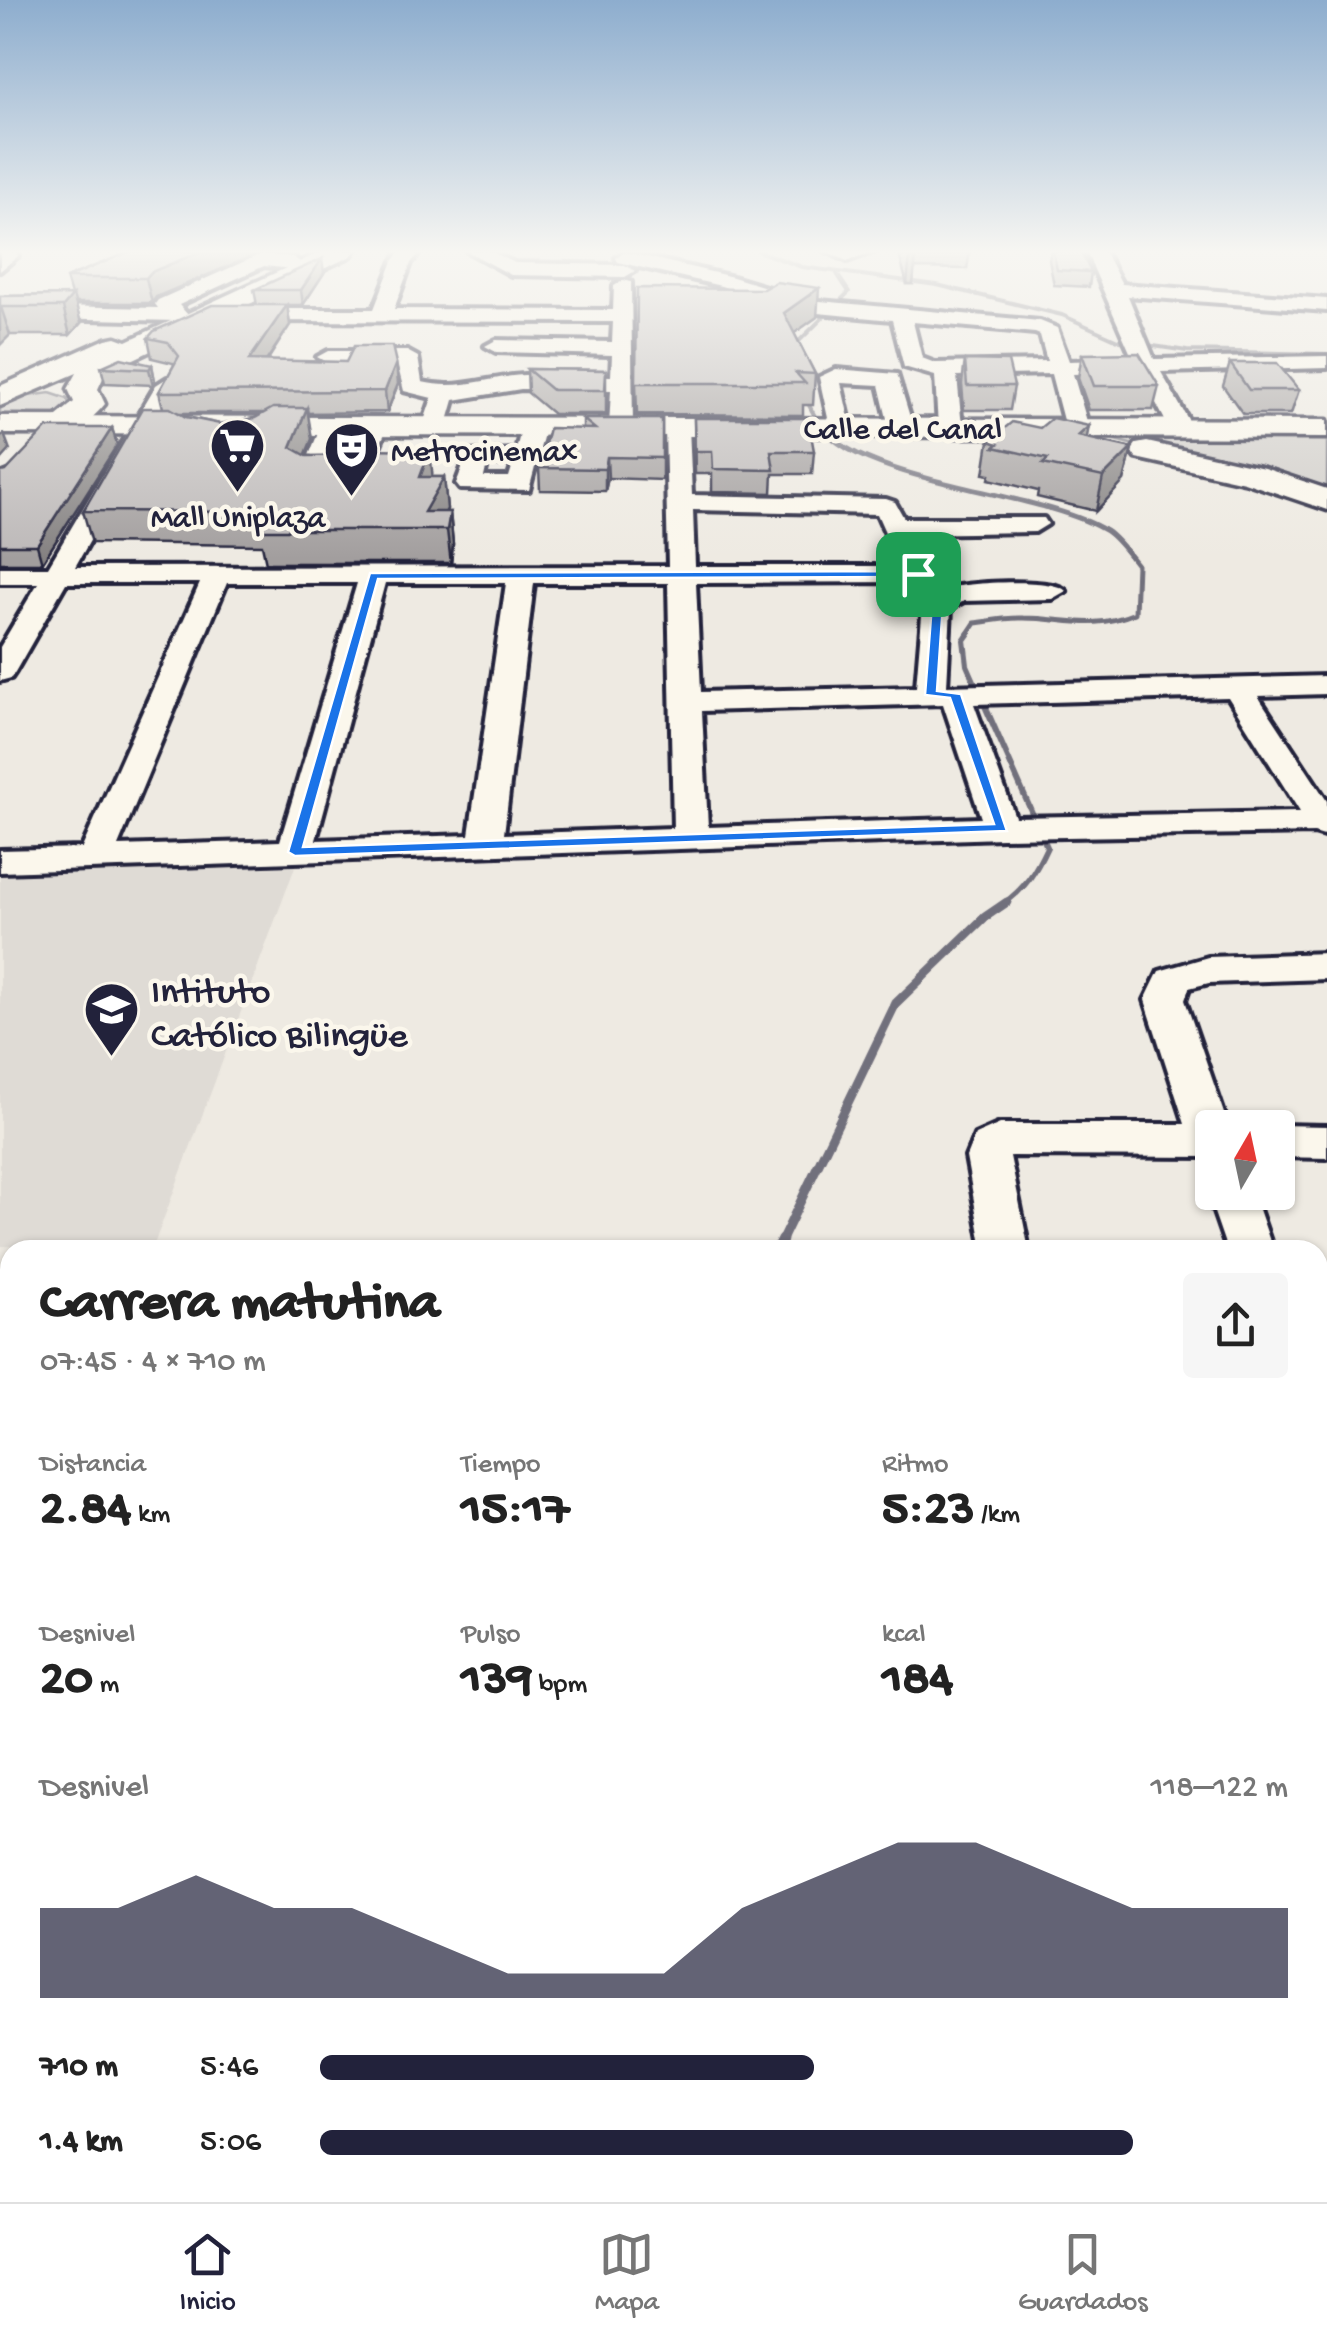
<!DOCTYPE html>
<html lang="es">
<meta charset="utf-8">
<style>
:root{--surface:#fff;--page:#f6f6f6;--text:#222;--muted:#767676;--line:#e0e0e0;--accent:#22223b}
body{margin:0;font-family:"Gochi Hand",sans-serif;background:var(--page);color:var(--text);height:100vh;display:flex;flex-direction:column;font-size:38px;white-space:nowrap}
*{box-sizing:border-box;margin:0}
p{font-size:32px;color:var(--muted)}
.icon{flex:none;width:55px;height:55px;fill:none;stroke:currentColor;stroke-width:2;stroke-linecap:round;stroke-linejoin:round}
.map{position:relative;flex:1;overflow:hidden}
.drawer{position:absolute;left:0px;top:1240px;width:1328px;height:962px;display:flex;flex-direction:column;background:var(--surface);border-radius:30px 30px 0 0;box-shadow:0 2px 8px #0004}
.drawer>*{flex:none}
.needle{width:65px;rotate:9deg}
.fabs{position:absolute;left:1195px;top:1110px;display:grid;gap:20px}
.fabs a{display:grid;place-items:center;width:100px;height:100px;border-radius:10px;background:var(--surface);box-shadow:0 2px 8px #0004;font-size:50px}
.pin{position:absolute;display:grid;place-items:center;width:85px;height:85px;color:#fff;margin:-42px;border-radius:20px;box-shadow:0 5px 15px #0006}
.round{display:grid;place-items:center;flex:none;width:105px;height:105px;border-radius:10px;background:var(--page)}
.headline{display:flex;align-items:center;justify-content:space-between;height:170px;padding:0 40px}
h1{font-size:55px;font-weight:700;line-height:75px}
.figures{display:grid;grid-template-columns:repeat(3,1fr);gap:15px;height:170px;padding:10px 40px}
.figures div{display:grid;align-content:center}
.figures b{font-size:50px;font-weight:700}
.figures small{font-size:28px;font-weight:400}
.figures p{font-size:28px}
.chart{height:280px;padding:20px 40px}
.chart p{display:flex;justify-content:space-between}
.chart svg{width:100%;height:180px;margin-top:10px;fill:var(--accent);opacity:.7}
ul{padding:0 40px;list-style:none;font-size:32px}
li{display:grid;grid-template-columns:160px 120px 1fr;align-items:center;height:75px}
li i{height:25px;border-radius:12px;background:var(--accent)}
.menu{display:flex;justify-content:space-around;align-items:center;height:140px;border-top:2px solid var(--line);background:var(--surface);font-size:28px;color:var(--muted)}
.menu a{display:grid;justify-items:center;gap:5px}
.menu .current{color:var(--accent)}
.map>svg:first-child{display:block}
.built{fill:#dfdbd5}
.green{fill:#d0cdc9;stroke:#797882;stroke-width:2.5}
.lines{fill:none;stroke-linecap:round;stroke-linejoin:round}
.stream-far5{stroke:#716f7c;stroke-width:4}
.stream-far4{stroke:#716f7c;stroke-width:5}
.stream-far3{stroke:#716f7c;stroke-width:6}
.stream-far2{stroke:#716f7c;stroke-width:9}
.stream-far1{stroke:#716f7c;stroke-width:11}
.stream{stroke:#716f7c;stroke-width:14}
.minor-casing{stroke:#22223b;stroke-width:8}
.major-casing{stroke:#22223b;stroke-width:7}
.highway-casing{stroke:#22223b;stroke-width:7}
.minor{fill:#fbf7ec;fill-rule:evenodd}
.major{fill:#fbf7ec;fill-rule:evenodd}
.highway{fill:#fbf7ec;fill-rule:evenodd}
.wall{fill:#a29e9e;stroke:#22223b;stroke-width:2.5;fill-rule:evenodd}
.shaded-wall{fill:#848181;stroke:#22223b;stroke-width:2.5}
.building{fill:#bcb8b8;stroke:#22223b;stroke-width:2.5}
.route{fill:#1a73e8;stroke:#fff;stroke-width:2.5;fill-rule:evenodd}
.labels{text-anchor:middle;stroke-width:9;stroke-linejoin:round;paint-order:stroke}
.far-street-label{font-size:32px;fill:#22223b;stroke:#fbf7ec}
.far-poi-label{font-size:32px;fill:#22223b;stroke:#fbf7ec;text-anchor:start}
.poi-label{font-size:38px;fill:#22223b;stroke:#fbf7ec;text-anchor:start}
</style>
<div class="map">
<svg width="1327" height="2202" viewBox="0 0 1327 2202">
<rect width="100%" height="100%" fill="#eeeae2"/>
<filter id="ink" filterUnits="userSpaceOnUse"><feTurbulence type="fractalNoise" baseFrequency=".01" numOctaves="2"/><feDisplacementMap in="SourceGraphic" scale="20" xChannelSelector="R" yChannelSelector="G"/><feConvolveMatrix kernelMatrix="1 2 1 2 8 2 1 2 1" color-interpolation-filters="sRGB"/></filter>
<g filter="url(#ink)">
<path class="built" d="M295,867L152,1250L0,1246V873Z"/>
<g class="green">
<path d="M50,393L68,399L69,408L53,418L0,423V400Z"/>
<path d="M1327,434V494L1099,436Z"/>
</g>
<g class="lines">
<g class="stream-far5">
<path d="M758,251L802,267L937,285L1062,315L1120,341L1187,351L1327,354"/>
<path d="M793,347L849,292L837,274"/>
<path d="M803,394L818,422"/>
</g>
<path class="stream-far4" d="M816,419C850,484 1039,489 1106,531C1118,539 1128,554 1137,565L1135,613C1091,631 1067,618 1023,618C1007,617 991,621 975,623L967,635"/>
<path class="stream-far3" d="M969,633L964,640L967,665L1047,847C1036,871 1025,889 1003,904"/>
<path class="stream-far2" d="M781,1242L896,1003L985,917L1007,902"/>
<path class="stream-far1" d="M777,1250L782,1240"/>
<path class="stream" d="M571,2192L572,2202"/>
<defs>
<g id="minor">
<path d="M0,251L16,252L18,256L0,271Z"/>
<path d="M401,251H421L411,263L394,309L613,310L614,286L624,280L631,282L633,426L629,431L621,433L609,426L611,390L521,389L454,400L448,421L436,428L424,421L432,398L404,391L397,363H328L317,357L328,351H407L418,357L422,382C459,391 488,377 524,375C553,374 582,376 611,376L612,355L496,352L485,346L496,340L612,342L613,322L232,321L222,315L232,309H374L393,261Z"/>
<path d="M467,251H490L515,263L625,265L635,271L625,277L511,275Z"/>
<path d="M826,251H875L847,261Z"/>
<path d="M1086,251H1104L1122,284L1327,299V311L1128,296L1154,359L1327,356V368L1161,372L1193,428L1181,435L1169,428L1140,372L1073,374L1089,428L1077,435L1065,428L1051,374L957,376L962,427L950,434L938,427L935,376L904,367L892,320L807,312L721,286L618,262L616,258L625,252L733,277L809,300L1040,321L1057,328L1069,361L1133,359ZM913,322L1035,333L1040,335L1047,361L935,363L922,358Z"/>
<path d="M261,254L293,257L302,263L293,269L264,266L179,305L188,315L178,321L0,317V305L158,308L155,304L158,300Z"/>
<path d="M836,369L897,374L913,427L909,432L901,434L889,427L879,385L841,383L851,427L839,434L831,432L819,377Z"/>
<path d="M167,378L178,385L75,567L668,566L665,427L677,420L689,427L692,495L886,499L895,502L904,518H1044L1048,524L1035,532L912,534L942,590C960,582 1055,577 1066,591L1052,599L964,601L951,608L947,686L1327,676V694L1258,696L1327,801V837L1314,833L1002,838L0,872V850L82,848L200,583H66L15,672L11,678L0,681V647L38,583H0V567H48L156,385ZM693,510L877,514L900,566H695ZM909,582L923,604L916,687L701,692L696,583ZM227,583H357L280,841L118,846ZM385,583H506L469,835L316,840ZM534,583H668L673,828L504,834ZM1228,697L1300,812L1015,817L974,704ZM943,704L981,818L708,827L702,711Z"/>
<path d="M333,419L345,426L327,470H346L368,421L376,419L388,426L364,483L312,484L300,477L321,426Z"/>
<path d="M534,419L546,426L529,490L460,489L456,484L468,452L516,450L522,426ZM487,464H513L509,477H484Z"/>
<path d="M1327,953V979L1209,983L1189,988L1185,1000L1229,1128H1212V1157L1010,1156L1029,1250H983L966,1157L975,1135L1000,1124H1185L1145,1000L1159,971L1208,957Z"/>
<path d="M1278,1125L1327,1126V1158L1278,1157V1128H1269Z"/>
<path d="M1212,1183V1192H1253L1273,1250H1227L1207,1192Z"/>
<path d="M1318,1425L1327,1428V1501L1318,1497Z"/>
<rect x="1318" y="1645" width="9" height="58"/>
<path d="M1153,2192H1227L1228,2202H1154Z"/>
</g>
<path id="major" d="M323,251H355L351,256L117,367L103,378L98,389L105,404C92,420 71,437 50,431L46,425L74,402L68,389L77,373L0,406V386L106,339L116,337L127,341Z"/>
<g id="highway">
<path d="M0,416L1327,420V438L0,434Z"/>
<path d="M1147,442L1264,468L1327,489V510L1244,482L1136,458L1131,451L1136,444Z"/>
</g>
</defs>
<use href="#minor" class="minor-casing"/>
<use href="#major" class="major-casing"/>
<use href="#highway" class="highway-casing"/>
<use href="#minor" class="minor"/>
<use href="#major" class="major"/>
<use href="#highway" class="highway"/>
</g>
<g class="wall">
<path d="M131,251L156,297L152,303H75L81,323L70,335H10L0,345V296L71,295L66,278Z"/>
<path d="M898,251H970L967,269L914,268L913,284H907Z"/>
<path d="M1051,251H1080L1091,272L1089,287L1054,285L1049,260Z"/>
<path d="M324,273L303,305H278H287L290,325L267,361L396,363L398,384L387,412L307,413L312,439L305,455L433,477H444L447,509L446,512H450L453,544L451,563H266L262,545L92,543L83,511L163,408L159,392L174,365L173,363L152,358L148,338L257,305L254,290ZM178,413H264L255,418L220,424L186,417Z"/>
<path d="M817,317L794,333L815,374L813,405H803V415L637,414L636,383Z"/>
<path d="M1082,354L1159,386L1153,410H1089L1078,378Z"/>
<path d="M965,360L1014,386L1010,410H964L962,384Z"/>
<path d="M1230,363L1299,390L1291,414H1243L1223,386Z"/>
<path d="M152,365L155,381L153,385L105,383L101,367Z"/>
<path d="M527,369L606,370V414H553L528,393Z"/>
<path d="M694,418L814,451L812,474H773L772,493L712,492V474H695Z"/>
<path d="M583,419H662V480L608,478L605,491L540,490L539,468L583,429Z"/>
<path d="M112,428L117,445L42,563H0V472Z"/>
<path d="M1087,438L1132,448L1124,481L1096,511L1037,497L1038,491L989,479L990,475L984,474L989,441Z"/>
</g>
<g class="shaded-wall">
<path d="M202,251H264L156,297L152,303L146,278L151,272Z"/>
<path d="M910,256H916L913,284H907Z"/>
<path d="M322,259L324,273L303,305L301,290Z"/>
<path d="M819,288L817,317L782,342L784,313Z"/>
<path d="M73,295L81,323L70,335L63,307Z"/>
<path d="M287,305L290,325L253,381L249,360Z"/>
<path d="M1,307L10,335L0,345V308Z"/>
<path d="M396,363L398,384L387,412L385,391Z"/>
<path d="M152,365L155,381L153,385L149,369Z"/>
<path d="M307,408L312,439L296,478L291,447Z"/>
<path d="M1089,426L1083,458L1078,436Z"/>
<path d="M112,428L117,445L42,563L37,545Z"/>
<path d="M4,434L10,450L0,461V438Z"/>
<path d="M1132,448L1124,481L1096,511L1103,477Z"/>
<path d="M430,450L433,481L420,477Z"/>
<path d="M607,457L608,478L605,491V469Z"/>
<path d="M444,477L447,509L436,530L424,512Z"/>
<path d="M450,512L453,544L451,563L447,530Z"/>
</g>
<g class="building">
<path d="M131,251H202L151,272L146,278H66Z"/>
<path d="M1053,251H1080L1091,272L1057,270Z"/>
<path d="M322,259L301,290H254L282,277Z"/>
<path d="M776,282L819,288L784,313L815,374L796,373L805,383H636L637,288L763,289Z"/>
<path d="M73,295L63,307H1L0,308V296Z"/>
<path d="M212,305H287L249,360L346,362L354,346H392L396,363L385,391L159,392L179,356L168,342L148,338L154,331Z"/>
<path d="M1139,353L1159,386H1094L1082,354Z"/>
<path d="M121,358L152,365L149,369L101,367Z"/>
<path d="M965,360L1008,361L1014,386H967Z"/>
<path d="M1230,363H1277L1299,390H1249Z"/>
<path d="M527,369L606,370L605,390H552Z"/>
<path d="M143,408H170L186,417L220,424L255,418L273,408H307L291,447L307,456L359,455L365,449L430,450L420,477H444L424,512H450L447,530H259L268,512L83,511Z"/>
<path d="M694,418H808L814,451H771L774,470L713,469L712,451H695Z"/>
<path d="M1052,418L1089,426L1078,436L1132,448L1103,477L1043,464L1048,459L994,447L998,444L989,441L1012,422L1040,428Z"/>
<path d="M583,419H662V458L607,457L605,469L539,468L549,428L595,429Z"/>
<path d="M47,428H112L37,545H0V472L6,471Z"/>
</g>
</g>
<linearGradient id="sky" x2="0" y2="1"><stop stop-color="#8dadce"/><stop offset="0.45" stop-color="#f7f6f2"/><stop offset="1" stop-color="#f7f6f2" stop-opacity="0"/></linearGradient>
<rect width="1327" height="559" fill="url(#sky)"/>
<path class="route" d="M921,571L943,604L937,691L961,694L1007,831L295,856L288,852L370,573ZM914,577L932,604L925,695L950,698L994,824L303,847L378,579Z"/>
<defs>
<symbol id="supermarket-pin" viewBox="-11 -11 22 30"><path d="M0 17L-7.5 6A9.5 9.5 0 1 1 7.5 6Z" fill="#22223b" stroke="#fbf7ec"/><path d="M-6-5.5h2.5l.6 2H6L4.5 2H-2.5L-4.4-4H-6ZM-1.5 3.2a1.3 1.3 0 1 0 .1 0ZM3 3.2a1.3 1.3 0 1 0 .1 0Z" fill="#fff"/></symbol>
<symbol id="theatre-pin" viewBox="-11 -11 22 30"><path d="M0 17L-7.5 6A9.5 9.5 0 1 1 7.5 6Z" fill="#22223b" stroke="#fbf7ec"/><path d="M-5-5.5Q0-4 5-5.5V0Q5 5 0 6Q-5 5-5 0ZM-3.3-2.5H-1v1.5H-3.3ZM1-2.5H3.3v1.5H1ZM-2.8 1Q0 5.5 2.8 1Z" fill="#fff"/></symbol>
<symbol id="school-pin" viewBox="-11 -11 22 30"><path d="M0 17L-7.5 6A9.5 9.5 0 1 1 7.5 6Z" fill="#22223b" stroke="#fbf7ec"/><path d="M0-5L7-2L0 1L-7-2ZM-4 1L0 2.5L4 1V4Q0 6-4 4Z" fill="#fff"/></symbol>
</defs>
<g fill-rule="evenodd">
<use href="#supermarket-pin" x="206" y="414" width="63" height="86"/>
<use href="#theatre-pin" x="320" y="418" width="63" height="86"/>
<use href="#school-pin" x="80" y="978" width="63" height="86"/>
</g>
<g class="labels">
<g class="far-street-label">
<text x="903" y="438">Calle del Canal</text>
</g>
<g class="far-poi-label">
<text x="391" y="460">Metrocinemax</text>
<text x="238" y="526" text-anchor="middle">Mall Uniplaza</text>
</g>
<g class="poi-label">
<text x="151" y="1001">Intituto<tspan x="151" dy="44">Católico Bilingüe</tspan></text>
</g>
</g>
</svg>
<div class="fabs">
<a><svg class="needle" viewBox="-14 -14 28 28"><path d="M0-13l5 13h-10z" fill="#e53935"/><path d="M0 13l5-13h-10z" fill="#767676"/></svg></a>
</div>
<div class="pin" style="left:918px;top:574px;background:#1e9e55"><svg class="icon" aria-label="arrive" viewBox="0 0 24 24"><path d="M6 21V4h12l-3 4 3 4H6"/></svg></div>
<section class="drawer">
<div class="headline"><div><h1>Carrera matutina</h1><p>07:45 · 4 × 710 m</p></div><a class="round"><svg class="icon" aria-label="share" viewBox="0 0 24 24"><path d="M12 15V3M7 8l5-5 5 5M5 13v7h14v-7"/></svg></a></div>
<div class="figures">
<div><p>Distancia</p><b>2.84<small> km</small></b></div>
<div><p>Tiempo</p><b>15:17</b></div>
<div><p>Ritmo</p><b>5:23<small> /km</small></b></div>
</div>
<div class="figures">
<div><p>Desnivel</p><b>20<small> m</small></b></div>
<div><p>Pulso</p><b>139<small> bpm</small></b></div>
<div><p>kcal</p><b>184</b></div>
</div>
<div class="chart"><p><span>Desnivel</span>118–122 m</p>
<svg viewBox="0 0 160 44" preserveAspectRatio="none"><path d="M0 44V22L10 22L20 14L30 22L40 22L50 30L60 38L70 38L80 38L90 22L100 14L110 6L120 6L130 14L140 22L150 22L160 22V44z"/></svg>
</div>
<ul>
<li><b>710 m</b>5:46<i style="width:51%"></i></li>
<li><b>1.4 km</b>5:06<i style="width:84%"></i></li>
</ul>
</section>
</div>
<nav class="menu">
<a class="current"><svg class="icon" aria-label="home" viewBox="0 0 24 24"><path d="M3 11l9-7 9 7M6 9v11h12V9"/></svg>Inicio</a>
<a><svg class="icon" aria-label="map" viewBox="0 0 24 24"><path d="M3 6l6-2 6 2 6-2v14l-6 2-6-2-6 2zM9 4v14M15 6v14"/></svg>Mapa</a>
<a><svg class="icon" aria-label="saved" viewBox="0 0 24 24"><path d="M7 4h10v16l-5-4-5 4z"/></svg>Guardados</a>
</nav>
